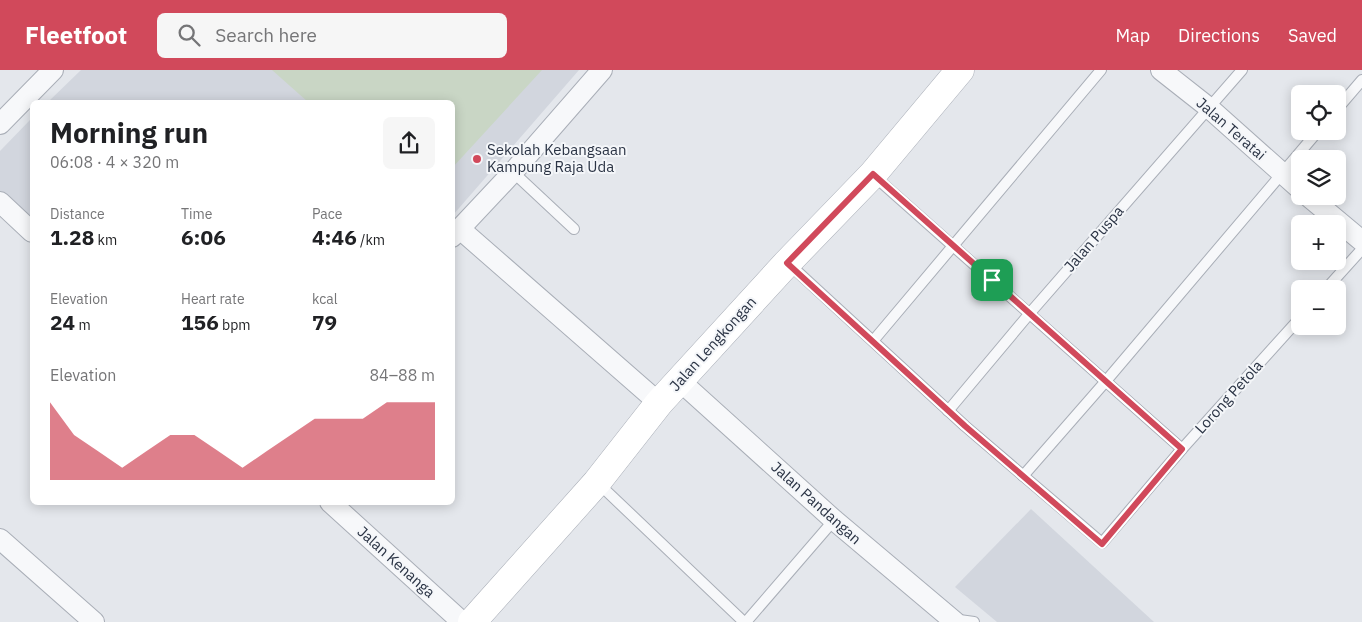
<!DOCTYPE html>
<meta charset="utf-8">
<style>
:root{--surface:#fff;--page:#f6f6f6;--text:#202124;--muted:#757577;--accent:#d1495b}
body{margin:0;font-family:"IBM Plex Sans",sans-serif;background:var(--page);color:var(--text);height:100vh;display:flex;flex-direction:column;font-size:19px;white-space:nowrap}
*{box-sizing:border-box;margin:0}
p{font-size:16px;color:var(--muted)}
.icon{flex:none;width:28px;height:28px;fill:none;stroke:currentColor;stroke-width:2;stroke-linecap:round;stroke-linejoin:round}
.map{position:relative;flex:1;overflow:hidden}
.drawer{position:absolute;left:30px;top:30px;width:425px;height:405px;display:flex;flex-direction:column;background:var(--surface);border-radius:8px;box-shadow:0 2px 12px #0003}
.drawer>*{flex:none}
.tools{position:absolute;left:1291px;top:15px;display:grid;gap:10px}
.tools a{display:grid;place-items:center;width:55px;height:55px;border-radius:8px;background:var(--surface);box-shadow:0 2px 12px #0003;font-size:25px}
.pin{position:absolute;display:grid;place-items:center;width:42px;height:42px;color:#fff;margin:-21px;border-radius:10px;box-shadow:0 2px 8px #0006}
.round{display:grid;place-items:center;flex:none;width:52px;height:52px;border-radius:8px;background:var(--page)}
.overview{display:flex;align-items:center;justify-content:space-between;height:85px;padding:0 20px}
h1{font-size:28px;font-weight:700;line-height:38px}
.stats{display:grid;grid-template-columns:repeat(3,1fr);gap:8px;height:85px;padding:5px 20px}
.stats div{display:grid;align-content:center}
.stats b{font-size:21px;font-weight:700}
.stats small{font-size:14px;font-weight:400}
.stats p{font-size:14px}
.chart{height:140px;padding:10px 20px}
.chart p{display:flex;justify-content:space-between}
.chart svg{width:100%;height:90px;margin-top:5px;fill:var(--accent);opacity:.7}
header{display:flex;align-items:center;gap:30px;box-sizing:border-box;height:70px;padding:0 25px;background:var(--accent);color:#fff}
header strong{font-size:24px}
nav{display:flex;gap:28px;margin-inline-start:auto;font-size:18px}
.search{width:350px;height:45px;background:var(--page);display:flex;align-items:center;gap:12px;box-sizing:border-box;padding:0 18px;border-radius:8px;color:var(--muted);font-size:19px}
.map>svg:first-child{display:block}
.built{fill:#d2d6de}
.green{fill:#c9d6c5}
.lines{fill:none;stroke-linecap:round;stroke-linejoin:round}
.lane-casing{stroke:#a9aeb7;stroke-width:12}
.street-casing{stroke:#a9aeb7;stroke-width:22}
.secondary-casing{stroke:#a9aeb7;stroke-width:29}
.lane{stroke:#f7f8fa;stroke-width:10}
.street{stroke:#f7f8fa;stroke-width:20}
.secondary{stroke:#fff;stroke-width:28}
.route-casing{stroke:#fff;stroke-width:10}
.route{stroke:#d1495b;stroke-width:6}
.poi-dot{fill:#d1495b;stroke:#f4f6f9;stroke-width:2}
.labels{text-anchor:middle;stroke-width:4;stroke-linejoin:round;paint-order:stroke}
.street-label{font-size:15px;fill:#2b3445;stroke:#f4f6f9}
.poi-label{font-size:15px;fill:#2b3445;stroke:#f4f6f9;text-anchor:start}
</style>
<header>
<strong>Fleetfoot</strong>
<div class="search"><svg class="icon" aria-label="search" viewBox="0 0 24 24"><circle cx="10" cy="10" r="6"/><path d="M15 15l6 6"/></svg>Search here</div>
<nav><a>Map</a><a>Directions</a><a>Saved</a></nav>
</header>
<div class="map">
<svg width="1362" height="552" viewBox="0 0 1362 552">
<rect width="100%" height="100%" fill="#e4e7ec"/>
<g class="built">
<path d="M81,0H579L453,145L452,32H48Z"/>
<path d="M32,48V153L0,123V81Z"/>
<path d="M1031,439L1154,552H997L955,517Z"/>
</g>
<path class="green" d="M272,0H542L453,97L452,32H308Z"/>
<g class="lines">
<defs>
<g id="lane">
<path d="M1338,38L1362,10"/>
<path d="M513,102L574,159"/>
<path d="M873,105L1182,379"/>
<path d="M788,193L965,356L1102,473L1182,379L1300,248"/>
<path d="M1326,219L1362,179"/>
<path d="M873,271L1101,0"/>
<path d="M948,341L1030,243L1242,0"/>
<path d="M1023,406L1106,311L1318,61"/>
<path d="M598,413L744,552"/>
<path d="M952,549L974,552"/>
<path d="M746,552L834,450"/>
</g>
<g id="street">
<path d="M1161,0L1208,37L1300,119"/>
<path d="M0,54L53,0"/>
<path d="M1308,126L1362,171"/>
<path d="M0,132L32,162"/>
<path d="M460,159L659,333"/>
<path d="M452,167L513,102L602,0"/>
<path d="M680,311L834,450L955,552"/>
<path d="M330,432L462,552"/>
<path d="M0,469L94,552"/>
</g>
<path id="secondary" d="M472,552L597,412L659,333L787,193L873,104L960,0"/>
</defs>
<use href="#lane" class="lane-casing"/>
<use href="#street" class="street-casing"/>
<use href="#secondary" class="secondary-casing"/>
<use href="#lane" class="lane"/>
<use href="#street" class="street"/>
<use href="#secondary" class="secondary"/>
</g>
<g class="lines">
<defs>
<path id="route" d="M873,104L1182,379L1102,474L965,356L787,193Z"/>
</defs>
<use href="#route" class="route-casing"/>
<use href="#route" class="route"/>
</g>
<circle class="poi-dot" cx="477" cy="89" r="5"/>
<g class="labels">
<g class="street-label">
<text transform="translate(1231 59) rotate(41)" y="5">Jalan Teratai</text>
<text transform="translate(1094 169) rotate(-49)" y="5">Jalan Puspa</text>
<text transform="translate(713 274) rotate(-48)" y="5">Jalan Lengkongan</text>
<text transform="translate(1229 327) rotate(-48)" y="5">Lorong Petola</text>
<text transform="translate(816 433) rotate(42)" y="5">Jalan Pandangan</text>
<text transform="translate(396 492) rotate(42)" y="5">Jalan Kenanga</text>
</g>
<g class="poi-label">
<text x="487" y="85">Sekolah Kebangsaan<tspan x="487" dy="17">Kampung Raja Uda</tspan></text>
</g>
</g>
</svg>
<div class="tools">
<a><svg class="icon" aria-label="locate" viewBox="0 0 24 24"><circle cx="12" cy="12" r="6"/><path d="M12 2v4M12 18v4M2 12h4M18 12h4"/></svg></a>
<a><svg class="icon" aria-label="layers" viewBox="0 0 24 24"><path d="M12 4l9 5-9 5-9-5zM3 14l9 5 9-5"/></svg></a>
<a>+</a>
<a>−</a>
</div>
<div class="pin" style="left:992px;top:210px;background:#1e9e55"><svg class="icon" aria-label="arrive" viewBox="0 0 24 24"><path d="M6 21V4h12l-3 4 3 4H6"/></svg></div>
<section class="drawer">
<div class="overview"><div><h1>Morning run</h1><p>06:08 · 4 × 320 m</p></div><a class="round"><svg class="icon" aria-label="share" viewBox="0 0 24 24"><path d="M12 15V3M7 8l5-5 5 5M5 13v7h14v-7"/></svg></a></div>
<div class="stats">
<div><p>Distance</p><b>1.28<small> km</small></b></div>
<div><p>Time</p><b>6:06</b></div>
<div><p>Pace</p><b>4:46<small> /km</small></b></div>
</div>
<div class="stats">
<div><p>Elevation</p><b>24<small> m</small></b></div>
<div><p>Heart rate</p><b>156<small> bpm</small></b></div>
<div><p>kcal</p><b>79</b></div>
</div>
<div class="chart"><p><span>Elevation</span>84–88 m</p>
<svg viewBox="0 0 160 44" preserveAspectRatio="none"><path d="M0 44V6L10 22L20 30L30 38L40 30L50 22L60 22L70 30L80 38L90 30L100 22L110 14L120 14L130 14L140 6L150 6L160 6V44z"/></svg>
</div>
</section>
</div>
